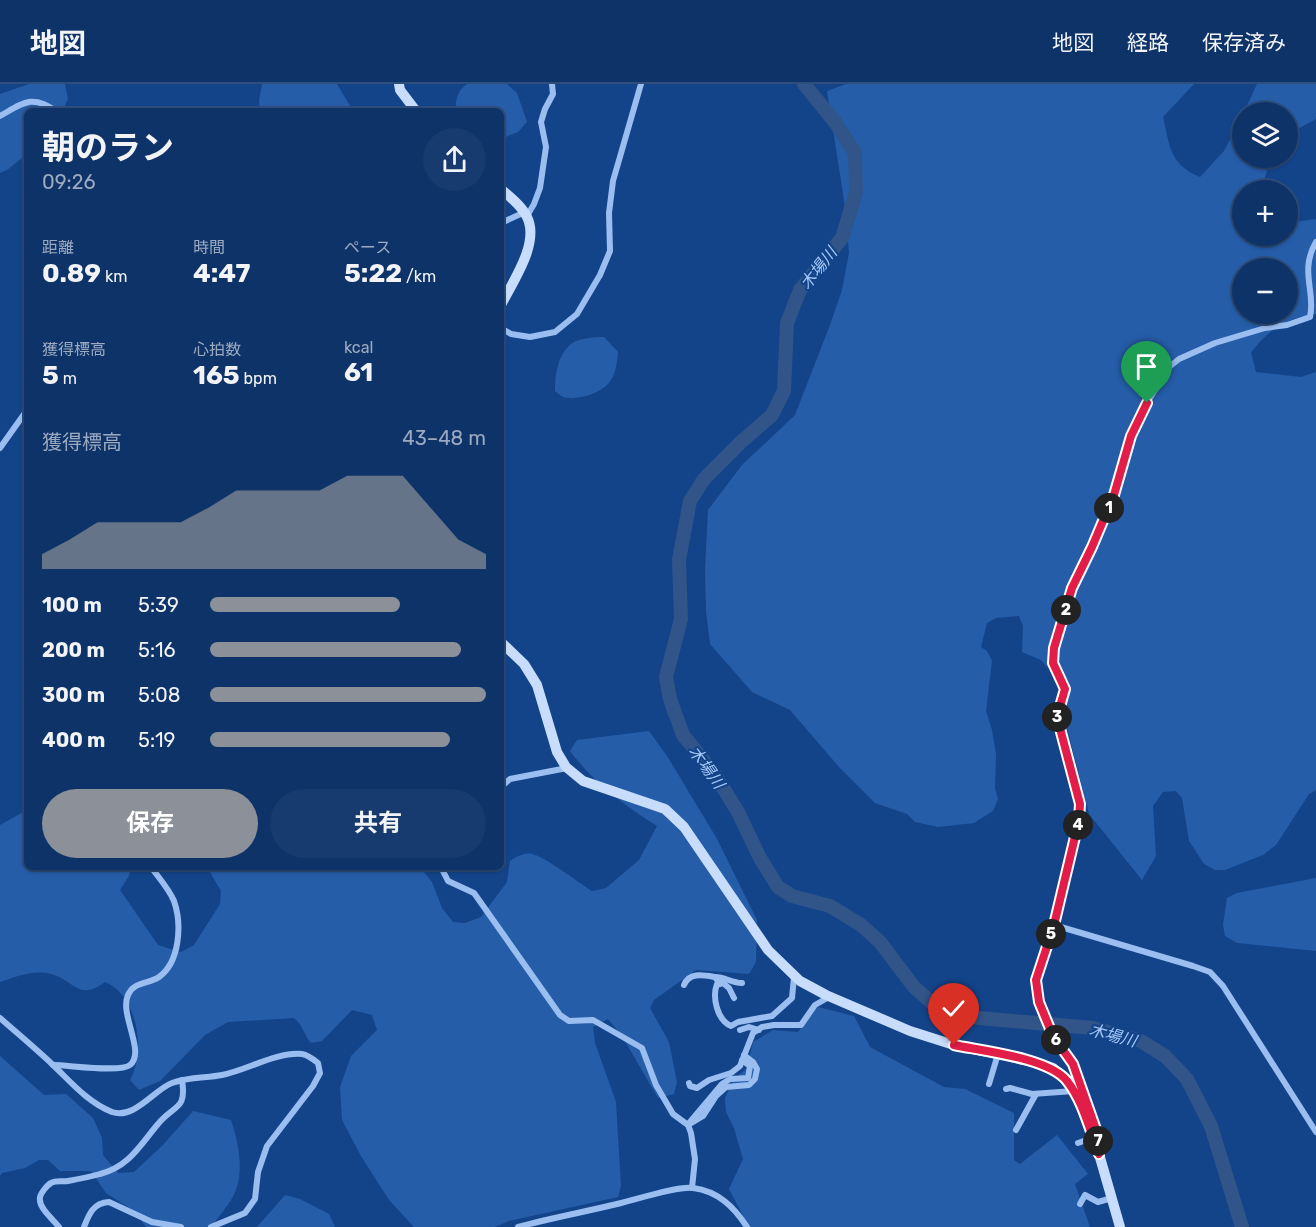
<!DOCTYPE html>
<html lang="ja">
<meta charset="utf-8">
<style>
:root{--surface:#0e3368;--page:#173b6e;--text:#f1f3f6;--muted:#9baac0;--line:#2e4e7c;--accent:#8c9099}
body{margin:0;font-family:Rubik,"Noto Sans JP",sans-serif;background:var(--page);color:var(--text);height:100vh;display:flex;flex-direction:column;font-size:22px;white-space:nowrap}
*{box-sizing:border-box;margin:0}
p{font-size:20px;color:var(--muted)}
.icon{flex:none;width:33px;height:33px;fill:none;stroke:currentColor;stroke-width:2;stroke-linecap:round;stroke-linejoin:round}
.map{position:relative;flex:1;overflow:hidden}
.drawer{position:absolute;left:24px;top:24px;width:480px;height:762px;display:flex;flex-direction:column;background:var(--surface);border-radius:9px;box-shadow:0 2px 4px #0004,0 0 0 2px var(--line)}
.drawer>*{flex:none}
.tools{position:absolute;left:1232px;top:18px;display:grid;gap:12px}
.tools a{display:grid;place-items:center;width:66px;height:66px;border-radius:50%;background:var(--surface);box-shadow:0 2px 4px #0004,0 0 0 2px var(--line);font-size:30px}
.pin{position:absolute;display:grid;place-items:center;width:51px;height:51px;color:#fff;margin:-62px -26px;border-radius:50% 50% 50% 0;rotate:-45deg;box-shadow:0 0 6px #0007}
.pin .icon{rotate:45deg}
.km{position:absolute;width:30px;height:30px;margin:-15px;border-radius:50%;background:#222;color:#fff;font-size:16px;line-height:30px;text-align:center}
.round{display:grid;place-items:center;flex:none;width:63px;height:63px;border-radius:32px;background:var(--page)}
.headline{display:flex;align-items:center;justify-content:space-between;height:102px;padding:0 18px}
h1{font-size:33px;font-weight:700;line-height:45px}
.figures{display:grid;grid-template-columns:repeat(3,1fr);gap:9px;height:102px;padding:6px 18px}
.figures div{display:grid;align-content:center}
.figures b{font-size:26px;font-weight:700}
.figures small{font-size:16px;font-weight:400}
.figures p{font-size:16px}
.chart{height:168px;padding:12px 18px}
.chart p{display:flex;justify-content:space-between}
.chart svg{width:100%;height:108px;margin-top:6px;fill:var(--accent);opacity:.7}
.cta{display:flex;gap:12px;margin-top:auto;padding:12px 18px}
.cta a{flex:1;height:69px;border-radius:36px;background:var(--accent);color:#fff;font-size:24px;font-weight:700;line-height:69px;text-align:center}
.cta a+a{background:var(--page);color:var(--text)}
ul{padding:0 18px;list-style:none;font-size:20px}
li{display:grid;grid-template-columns:96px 72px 1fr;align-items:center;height:45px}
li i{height:15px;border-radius:8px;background:var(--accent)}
header{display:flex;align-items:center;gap:36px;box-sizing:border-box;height:84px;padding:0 30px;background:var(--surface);border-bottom:2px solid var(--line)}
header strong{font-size:28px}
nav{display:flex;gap:33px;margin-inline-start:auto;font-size:21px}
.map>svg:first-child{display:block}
.green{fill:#255da9;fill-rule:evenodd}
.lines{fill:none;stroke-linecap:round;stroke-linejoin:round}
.river{stroke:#315589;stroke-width:14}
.street{stroke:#9abef0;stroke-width:6}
.secondary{stroke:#c8ddfb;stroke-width:10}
.route-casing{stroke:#fff;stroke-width:12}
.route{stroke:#e11d48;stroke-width:8}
.labels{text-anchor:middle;stroke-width:4.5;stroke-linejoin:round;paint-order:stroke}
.water-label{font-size:16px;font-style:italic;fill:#a6c9f8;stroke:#13448a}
</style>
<header>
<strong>地図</strong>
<nav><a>地図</a><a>経路</a><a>保存済み</a></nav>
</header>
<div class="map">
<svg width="1316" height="1143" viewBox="0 0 1316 1143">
<rect width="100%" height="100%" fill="#13448a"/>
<g class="green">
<path d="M29,0H65L68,15L62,27H27V70L7,86L0,89V10Z"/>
<path d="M262,0H337L353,27H260L259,17Z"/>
<path d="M467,0H507L517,9L527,38L518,48L501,55V27H456C455,16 458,6 467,0Z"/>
<path d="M846,0H1194L1163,33C1170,62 1169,80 1200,93L1224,67L1242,33V74H1271L1261,106H1242V152H1287V139L1316,135V230C1290,232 1266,247 1251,269L1256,288L1301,293L1316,288V706L1309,710L1276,761L1263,771L1225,786H1215L1204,780L1189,757L1182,714L1176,707L1163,708L1153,722L1156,772L1142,796L1089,730L1063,628L1070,605L1063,587L1047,583L1041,576L1022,568L1023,542L1019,532L996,534L987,539L981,563L987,567L992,577L986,627L992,646L996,670L995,704L998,715L993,727L974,739L938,743L915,738L907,730L875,719L839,683L790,626L752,608L710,560L706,527L705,486L708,426L742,381L795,331L830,241L842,206L849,169L844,116L827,7ZM1242,184H1287V230H1242Z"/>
<path d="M1257,0H1316V35L1287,51V28H1244Z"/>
<path d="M604,253L618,268C617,279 616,291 608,300C599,310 576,317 563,313C560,311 557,309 555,307C555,290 558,268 574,258C582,254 595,253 604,253Z"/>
<path d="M649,647L667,672L716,753L757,836L756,878L749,890L696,886L654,916L650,924L669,958L677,998L674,1010L658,1014L622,952L608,935L593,943L595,959L616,1018L621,1102L618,1113L509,1137L495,1143H414L389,1116L361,1072L342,1036L340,1003L351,972L377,946L372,931L352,926L322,957L311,959C304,951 303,941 294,934L228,938L205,951L160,997L139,1006L130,996C146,968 138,911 105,898C79,918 74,896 51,890C34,885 15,893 0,898V741L27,726V783H131L129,792L120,806L158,861L181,868L194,861L220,820L221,807L207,783H420L432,798L442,824L453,838L465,839L481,833L507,798L510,777C516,773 524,768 532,770C544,772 579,799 592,807L606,804L639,776L657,742C625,722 593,698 570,667L577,656Z"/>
<path d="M1316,794V867L1237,859L1225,852L1223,841L1227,814L1237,809Z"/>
<path d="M818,923L854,932L870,963L944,1003L965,1005L1014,1029V1076L1020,1080L1057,1051L1088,1090L1075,1100L1090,1143H749L729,1105L743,1075L734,1044L726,1028L725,1014L733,996L747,984L753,958L773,946L798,948Z"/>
<path d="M0,972L44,1011L66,1010L93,1034L102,1054L103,1071L118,1089L134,1088L162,1062L193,1027L231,1036C239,1060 246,1093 231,1116C226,1124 220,1131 214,1139L217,1143H146L134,1127L106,1109L91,1087H60L48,1076H39L25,1084L2,1089L0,1092Z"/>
<path d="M285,1111L300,1115L329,1130L335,1143H257Z"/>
</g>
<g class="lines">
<path class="river" d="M804,0L835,38L855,69L856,108L842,154L800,206L787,239L784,307L772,331L741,358L704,395L690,417L679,476L681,535L666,593L670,615L683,651L714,689L738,728L760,774L778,803L792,812L830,822L861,841L880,858L914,903L931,918L954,929L979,934L1093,944L1141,957L1165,972L1187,995L1211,1042L1242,1143"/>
<g class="street">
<path d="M0,32C23,19 32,10 56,27"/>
<path d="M527,132L534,120L540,104L546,63L541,38L545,25L553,10L552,0"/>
<path d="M501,139L525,128"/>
<path d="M501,244L511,250L530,253L555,248L577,230L600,191L610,167L609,129L613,97L641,0"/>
<path d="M0,364L27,326"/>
<path d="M501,703L510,695L567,684"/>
<path d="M441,783L448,797L474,809L560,931L569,937L593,936L642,964L656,1001L673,1030L688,1041L691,1049L695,1075L692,1104"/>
<path d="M1054,841L1193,882L1210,888L1223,902L1316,1048"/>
<path d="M715,893C725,893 732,899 742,899"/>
<path d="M684,901C689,888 703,891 715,893L720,900"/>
<path d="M734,914L729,904L723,899L717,900C712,913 717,936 731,942L738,938L772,932L792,914L794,893"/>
<path d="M0,934C17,949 35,964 52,980C70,997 87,1018 112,1028C134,1036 155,1005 172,999C188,993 206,994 222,991C248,986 275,968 302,970C308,971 313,975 318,979L320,989L313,1002L267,1062L258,1088L255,1115L245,1129L211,1143"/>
<path d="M740,946L749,943L759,946"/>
<path d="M53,981C69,981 120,989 130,981C146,968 119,930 128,911C134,897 149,900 159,893C180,878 182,840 174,817C169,805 159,794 151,783"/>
<path d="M689,999L690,1002L697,1004L709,996L731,989L740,982L753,949L762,943L774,941H801L815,921L829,913"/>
<path d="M989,1000L998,970"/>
<path d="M1006,1005L1010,1004L1032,1010L1074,1007"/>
<path d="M690,1038L722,1000L730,995L748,994L750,982L742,976"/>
<path d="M688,1041L703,1032L716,1012L726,1003L749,1001L755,995L757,985L753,978L744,971"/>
<path d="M1016,1046L1036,1010"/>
<path d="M1078,1059L1092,1054"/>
<path d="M1098,1060V1051L1073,980L1053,952L1039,918L1036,896L1054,841L1079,737L1080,720L1057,633L1065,605L1053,579L1054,564L1072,504L1092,463L1114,411L1132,352L1147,319L1169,283L1179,275L1215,259L1265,244L1287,241L1310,233C1316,208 1299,187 1316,158"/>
<path d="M1080,1120L1085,1111L1098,1118L1112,1114"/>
<path d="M59,1143C53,1135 38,1124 40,1113C41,1109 47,1101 51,1099C56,1096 63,1098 68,1097C79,1095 90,1093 100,1090C130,1082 140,1061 158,1040C174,1020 187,1027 182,996"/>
<path d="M84,1143C89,1130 93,1119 109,1118L152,1138L181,1143"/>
<path d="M518,1143C551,1134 584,1128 617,1120C635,1116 676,1102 693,1104C718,1107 734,1123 747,1143"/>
</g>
<g class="secondary">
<path d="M399,0L400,6L416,27"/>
<path d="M501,105C510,113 522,122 527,133C540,159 513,197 501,221"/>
<path d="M501,558L524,580L537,601L557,668L566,683L583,697L665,725L684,743L768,866L800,897L826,911L910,947L954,961L1038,979L1053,984L1067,996L1076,1010L1099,1070L1120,1143"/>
</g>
</g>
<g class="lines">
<defs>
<path id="route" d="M954,961C983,967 1049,974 1067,997C1083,1017 1090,1047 1099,1070L1098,1051L1073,980L1053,952L1039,918L1036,896L1054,841L1079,736L1080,720L1057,633L1065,605L1053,579L1054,564L1072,504L1092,463L1114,411L1131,352L1147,319"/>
</defs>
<use href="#route" class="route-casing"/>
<use href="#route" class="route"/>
</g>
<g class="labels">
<g class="water-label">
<text transform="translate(818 184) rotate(-52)" y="6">木場川</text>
<text transform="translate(707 683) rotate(54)" y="6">木場川</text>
<text transform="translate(1113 951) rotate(15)" y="6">木場川</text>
</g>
</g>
</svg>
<div class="tools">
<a><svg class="icon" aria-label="layers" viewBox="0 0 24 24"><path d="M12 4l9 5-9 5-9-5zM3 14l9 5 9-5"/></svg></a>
<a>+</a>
<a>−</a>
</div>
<div class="pin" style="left:1147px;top:319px;background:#1e9e55"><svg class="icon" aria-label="arrive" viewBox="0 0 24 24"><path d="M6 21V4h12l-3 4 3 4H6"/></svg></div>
<div class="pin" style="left:954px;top:961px;background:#d93025"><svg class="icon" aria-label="check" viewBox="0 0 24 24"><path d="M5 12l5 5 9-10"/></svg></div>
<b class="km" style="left:1109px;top:424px">1</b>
<b class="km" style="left:1066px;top:526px">2</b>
<b class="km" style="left:1057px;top:633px">3</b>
<b class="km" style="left:1078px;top:741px">4</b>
<b class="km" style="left:1051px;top:850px">5</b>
<b class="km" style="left:1056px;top:956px">6</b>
<b class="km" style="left:1098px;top:1057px">7</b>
<section class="drawer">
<div class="headline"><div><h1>朝のラン</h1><p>09:26</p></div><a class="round"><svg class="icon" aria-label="share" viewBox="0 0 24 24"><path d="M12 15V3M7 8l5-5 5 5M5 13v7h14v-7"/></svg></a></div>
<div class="figures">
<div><p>距離</p><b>0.89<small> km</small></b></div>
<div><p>時間</p><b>4:47</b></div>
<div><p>ペース</p><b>5:22<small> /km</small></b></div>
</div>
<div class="figures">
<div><p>獲得標高</p><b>5<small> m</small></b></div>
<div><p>心拍数</p><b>165<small> bpm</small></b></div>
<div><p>kcal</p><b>61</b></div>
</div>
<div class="chart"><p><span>獲得標高</span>43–48 m</p>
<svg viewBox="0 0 160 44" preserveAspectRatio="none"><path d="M0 44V38L10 32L20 25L30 25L40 25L50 25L60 19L70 12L80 12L90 12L100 12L110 6L120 6L130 6L140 19L150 32L160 38V44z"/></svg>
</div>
<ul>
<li><b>100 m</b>5:39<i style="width:69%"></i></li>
<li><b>200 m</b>5:16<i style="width:91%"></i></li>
<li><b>300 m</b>5:08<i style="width:100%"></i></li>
<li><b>400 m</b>5:19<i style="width:87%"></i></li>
</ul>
<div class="cta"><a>保存</a><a>共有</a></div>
</section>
</div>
